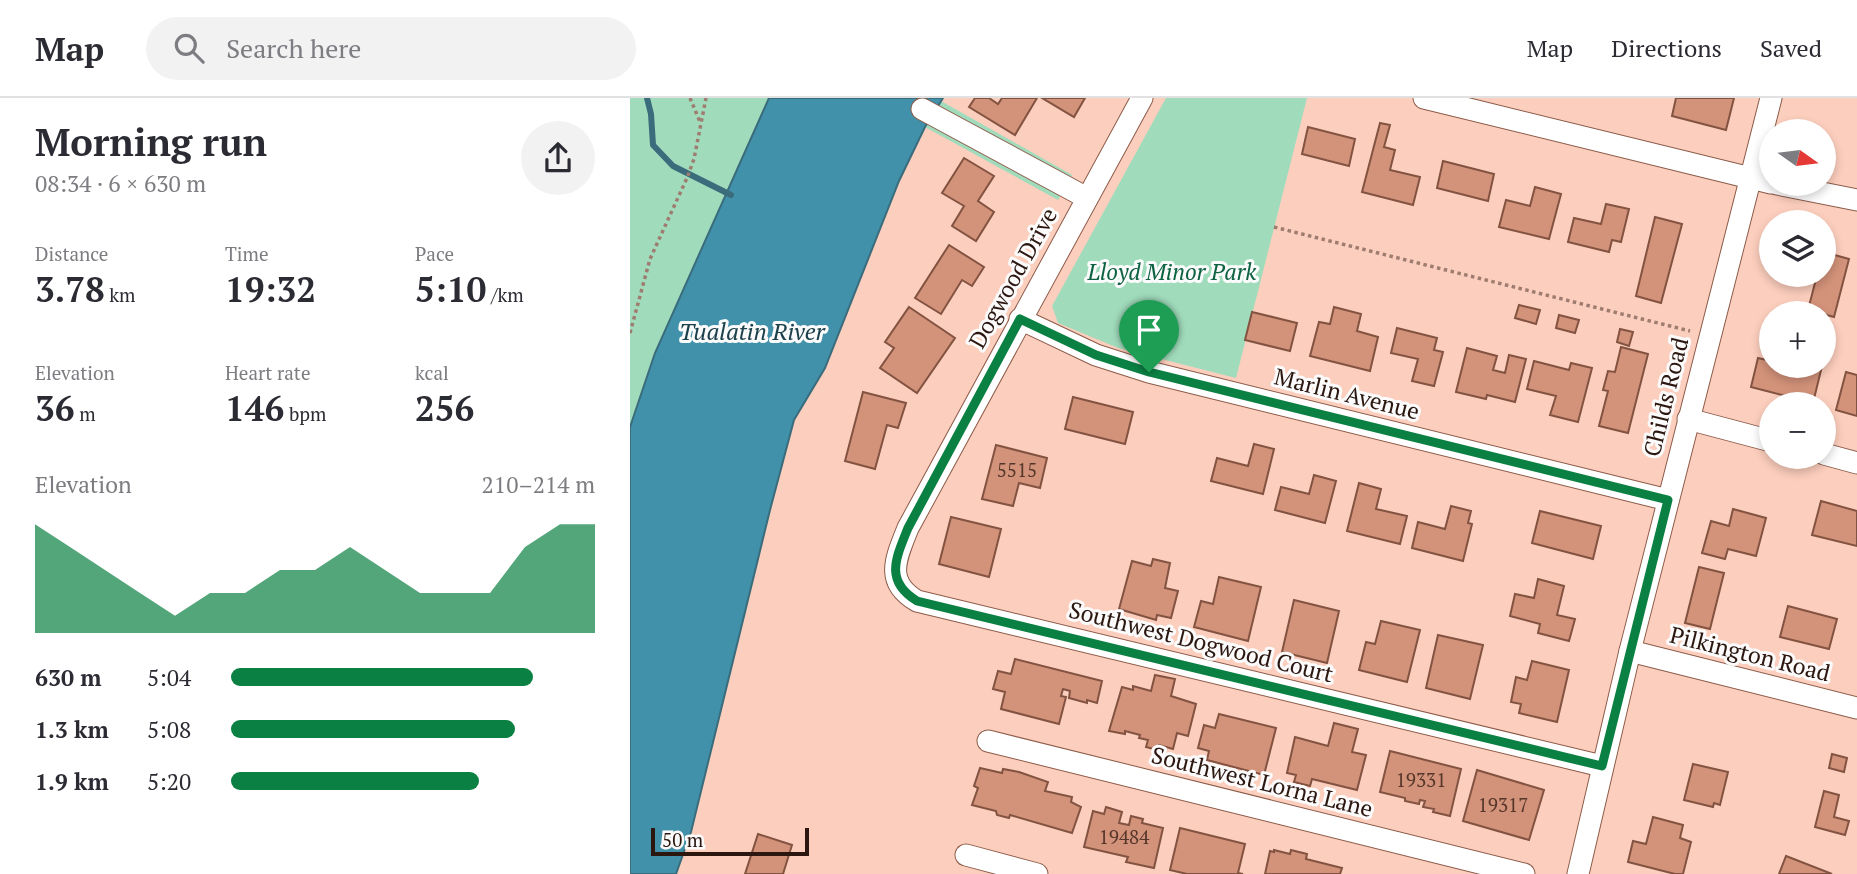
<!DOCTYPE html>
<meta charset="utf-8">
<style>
:root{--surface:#fff;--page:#f2f2f3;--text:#2b2b33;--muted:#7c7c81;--line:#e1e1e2;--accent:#0b8043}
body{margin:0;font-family:"PT Serif",serif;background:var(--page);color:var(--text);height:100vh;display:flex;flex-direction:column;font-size:26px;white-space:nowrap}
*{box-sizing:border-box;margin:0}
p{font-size:23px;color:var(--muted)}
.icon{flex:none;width:38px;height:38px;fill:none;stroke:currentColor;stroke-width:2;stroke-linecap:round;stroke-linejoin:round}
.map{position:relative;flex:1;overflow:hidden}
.details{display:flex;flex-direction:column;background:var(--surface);width:630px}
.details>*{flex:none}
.needle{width:46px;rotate:104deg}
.tools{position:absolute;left:1129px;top:21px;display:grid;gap:14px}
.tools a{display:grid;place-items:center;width:77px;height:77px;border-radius:50%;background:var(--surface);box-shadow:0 4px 10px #0003;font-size:35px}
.scale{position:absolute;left:21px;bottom:18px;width:158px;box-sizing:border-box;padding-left:7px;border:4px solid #2b1710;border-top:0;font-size:19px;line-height:24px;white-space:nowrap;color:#2b1710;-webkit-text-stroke:5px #fbfbfb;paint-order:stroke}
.pin{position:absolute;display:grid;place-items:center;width:60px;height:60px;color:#fff;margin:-72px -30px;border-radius:50% 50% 50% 0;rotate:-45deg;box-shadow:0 0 7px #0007}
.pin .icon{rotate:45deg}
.round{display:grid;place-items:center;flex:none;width:74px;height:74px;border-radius:37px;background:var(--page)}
.overview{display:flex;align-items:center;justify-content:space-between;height:119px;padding:0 35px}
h1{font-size:38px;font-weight:600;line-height:52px}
.metrics{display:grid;grid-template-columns:repeat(3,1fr);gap:10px;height:119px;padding:7px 35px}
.metrics div{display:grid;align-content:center}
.metrics b{font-size:35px;font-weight:600}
.metrics small{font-size:19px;font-weight:400}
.metrics p{font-size:19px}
.chart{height:196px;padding:14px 35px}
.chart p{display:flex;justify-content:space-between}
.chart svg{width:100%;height:126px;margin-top:7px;fill:var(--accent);opacity:.7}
ul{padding:0 35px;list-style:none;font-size:23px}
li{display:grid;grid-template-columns:112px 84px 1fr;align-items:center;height:52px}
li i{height:18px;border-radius:9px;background:var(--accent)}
header{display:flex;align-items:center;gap:42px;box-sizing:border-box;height:98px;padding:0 35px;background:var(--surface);border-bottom:2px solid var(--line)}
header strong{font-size:33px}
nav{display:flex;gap:38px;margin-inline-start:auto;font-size:24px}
.search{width:490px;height:63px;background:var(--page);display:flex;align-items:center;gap:18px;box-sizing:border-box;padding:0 24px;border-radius:38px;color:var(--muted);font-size:26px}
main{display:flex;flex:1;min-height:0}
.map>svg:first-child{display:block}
.green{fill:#a0dcbc}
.water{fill:#4191aa;stroke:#3a6c7c;stroke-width:2}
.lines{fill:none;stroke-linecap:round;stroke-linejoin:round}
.stream{stroke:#3a6c7c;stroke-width:6}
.building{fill:#d3927a;stroke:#835341;stroke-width:2}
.minor-casing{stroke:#8c5b49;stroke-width:23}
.path{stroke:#9f7c70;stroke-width:3.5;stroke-dasharray:3.5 3.5;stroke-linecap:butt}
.minor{stroke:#fff;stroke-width:21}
.route-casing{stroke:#fff;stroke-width:14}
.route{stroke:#0b8043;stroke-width:9}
.labels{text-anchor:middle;stroke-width:6;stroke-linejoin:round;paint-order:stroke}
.number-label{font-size:19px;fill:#55362a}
.park-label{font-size:23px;font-style:italic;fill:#0d6241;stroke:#fbfbfb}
.street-label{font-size:23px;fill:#2b1710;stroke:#fbfbfb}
.water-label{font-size:24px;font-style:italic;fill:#1c414c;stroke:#fbfbfb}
</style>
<header>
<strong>Map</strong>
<div class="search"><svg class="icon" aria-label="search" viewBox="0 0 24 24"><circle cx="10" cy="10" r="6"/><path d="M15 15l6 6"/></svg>Search here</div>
<nav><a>Map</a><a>Directions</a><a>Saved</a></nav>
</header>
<main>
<section class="details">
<div class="overview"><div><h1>Morning run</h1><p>08:34 · 6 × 630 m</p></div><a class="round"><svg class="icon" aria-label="share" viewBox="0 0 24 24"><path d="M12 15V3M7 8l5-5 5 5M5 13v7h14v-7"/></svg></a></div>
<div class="metrics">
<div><p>Distance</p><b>3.78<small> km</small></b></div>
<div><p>Time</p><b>19:32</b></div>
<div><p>Pace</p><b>5:10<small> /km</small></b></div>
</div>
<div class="metrics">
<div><p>Elevation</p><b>36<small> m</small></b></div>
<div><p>Heart rate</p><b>146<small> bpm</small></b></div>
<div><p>kcal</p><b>256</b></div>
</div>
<div class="chart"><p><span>Elevation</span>210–214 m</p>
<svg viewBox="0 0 160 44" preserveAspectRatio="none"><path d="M0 44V6L10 14L20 22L30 30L40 38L50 30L60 30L70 22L80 22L90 14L100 22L110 30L120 30L130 30L140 14L150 6L160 6V44z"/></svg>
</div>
<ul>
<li><b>630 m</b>5:04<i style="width:83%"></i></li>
<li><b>1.3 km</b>5:08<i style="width:78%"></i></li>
<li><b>1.9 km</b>5:20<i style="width:68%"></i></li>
</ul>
</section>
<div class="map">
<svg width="1227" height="776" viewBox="0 0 1227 776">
<rect width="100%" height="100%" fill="#fccebd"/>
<g class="green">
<path d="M0,0H159L0,347Z"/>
<path d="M536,0H677L606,280L488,250L428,225L422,208Z"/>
<path d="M311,3L442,77L428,102L295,29Z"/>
</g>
<path class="water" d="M139,0H313L295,29L269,83L195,270L164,322L140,412L61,734L46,776H0V329L25,255Z"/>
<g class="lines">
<path class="stream" d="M17,0L21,16L23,47L43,68L101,97"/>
</g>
<g class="building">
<path d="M345,0H359L368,6L372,0H407L385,37L339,9Z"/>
<path d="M412,0H455L444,19Z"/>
<path d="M1046,0H1104L1096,32L1042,18Z"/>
<path d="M750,25L760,27L754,49L765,52L760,72L790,79L783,107L732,94Z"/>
<path d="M678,29L725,41L719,68L672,56Z"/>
<path d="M334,60L364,78L348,103L364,114L346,143L322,128L334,108L312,95Z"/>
<path d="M813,63L864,76L858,103L807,90Z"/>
<path d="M905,89L931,96L919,141L869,129L876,102L900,108Z"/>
<path d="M976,106L999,111L991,144L982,142L979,154L938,144L944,120L971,126Z"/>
<path d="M1025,119L1052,126L1031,205L1006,198Z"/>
<path d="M319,147L354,169L342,188L332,182L311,216L285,200Z"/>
<path d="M1194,154L1219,161L1204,219L1178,212L1187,177H1194Z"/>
<path d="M889,207L910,212L906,226L885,220Z"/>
<path d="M279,209L325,240L287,295L250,270L264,250L255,244Z"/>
<path d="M704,209L731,216L727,233L748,239L740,273L680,258L689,224L700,226Z"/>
<path d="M622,214L667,225L660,253L615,242Z"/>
<path d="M929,217L949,222L945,235L926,230Z"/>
<path d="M767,230L807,240L804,252L813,254L804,288L782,283L788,261L761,255Z"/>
<path d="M990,231L1003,234L999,248L987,244Z"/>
<path d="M991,249L1018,256L998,335L969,328L978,293L973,292L978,273L985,274Z"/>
<path d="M837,250L867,258L863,272L875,275L879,257L896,261L885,304L857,297L856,301L826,294Z"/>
<path d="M1128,260L1141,263V268H1192L1183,305L1121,289Z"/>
<path d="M904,263L939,272L941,265L962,270L948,324L920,317L926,298L897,291Z"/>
<path d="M1216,274L1227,277V318L1206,312Z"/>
<path d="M233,294L276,305L268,330L257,327L245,371L215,363Z"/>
<path d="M443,299L503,314L495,346L435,331Z"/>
<path d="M624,346L644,351L633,396L581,383L587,360L618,368Z"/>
<path d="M366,347L417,360L410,390L389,385L383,408L352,401Z"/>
<path d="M684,377L706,383L695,425L645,412L651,389L679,396Z"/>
<path d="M729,385L751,391L746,411L777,418L770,446L717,433Z"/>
<path d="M1191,403L1227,413V448L1182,437Z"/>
<path d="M821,408L841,413L838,425L842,426L833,463L782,450L788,424L815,431Z"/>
<path d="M1103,411L1136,420L1126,458L1098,451L1095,461L1072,455L1081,423L1099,428Z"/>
<path d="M910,413L971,428L963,461L902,445Z"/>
<path d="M321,419L371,431L359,479L309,466Z"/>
<path d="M523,461L540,465L535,490L548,493L541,520L527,517L526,522L489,511L502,463L521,468Z"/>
<path d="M1069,469L1094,475L1080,531L1055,525Z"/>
<path d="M589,479L631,489L618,543L564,529L571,503L583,506Z"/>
<path d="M908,481L934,488L927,517L945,521L939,543L908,535L910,526L880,518L885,496L904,500Z"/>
<path d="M664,502L709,513L697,565L652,554Z"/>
<path d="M1158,508L1207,521L1199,551L1150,539Z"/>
<path d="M751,523L790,532L777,584L729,572L736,544L745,546Z"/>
<path d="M808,537L853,547L840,601L796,590Z"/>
<path d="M385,561L472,583L467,605L457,602V605L439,600L440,593L433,591L431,598L436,599L429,626L371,611L375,594L363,591L368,573L381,576Z"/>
<path d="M902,563L939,572L927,624L889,615L891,606L881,604L886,579L897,582Z"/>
<path d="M525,577L545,581L541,598L566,606L558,638L547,635L543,651L529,647L528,652L516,649L518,642L509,640L510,637L495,633V636L479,633L492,589L503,592V588L521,593Z"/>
<path d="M589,616L646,630L634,677L577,662L579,653L568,650L574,627L585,630Z"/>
<path d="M704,625L728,631L722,654L736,657L727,692L682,681L680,688L664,684L666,677L657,675L665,639L698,648Z"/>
<path d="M760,653L831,671L820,718L803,714L804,711L793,709L795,703L790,702L789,706L775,703V700L750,694Z"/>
<path d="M1202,656L1217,660L1214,674L1199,670Z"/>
<path d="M1063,666L1098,674L1090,707L1084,705L1083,709L1054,702Z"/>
<path d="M350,670L372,675L373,671L389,674L418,684L415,693L442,699L441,704L451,709L442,735L380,717L379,720L367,717L366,713L342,707L348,690L344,688Z"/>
<path d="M847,672L914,692L899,742L833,723Z"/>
<path d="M1194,693L1209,697L1204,719L1219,723L1215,737L1185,729Z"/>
<path d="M476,709L492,714L489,725L499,727L501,718L513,721L512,725L533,730L524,770L496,764L498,759L454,749L463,713L474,716Z"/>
<path d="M1023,719L1053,727L1050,740L1061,744L1053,776H1045L998,764L1003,743L1016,746Z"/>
<path d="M550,730L615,746L608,775L613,776H557L540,772Z"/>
<path d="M128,736L162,747L153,776H115Z"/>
<path d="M644,752L660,756L661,752L677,756L676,761L712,770L710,776H635L640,753L644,754Z"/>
<path d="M1156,758L1202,776H1149Z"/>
</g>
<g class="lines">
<defs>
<g id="minor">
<path d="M512,0L278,430C266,460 254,484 287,503L972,668"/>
<path d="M794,0L1141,85"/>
<path d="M292,11L457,100"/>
<path d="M1147,86L1227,102"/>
<path d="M390,221L466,257L519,274L1038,402"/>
<path d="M1058,321L1141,343"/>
<path d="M1194,356L1227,365"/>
<path d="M1000,553L1227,610"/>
<path d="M358,643L894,776"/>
<path d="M336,757L407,776"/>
<path d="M948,776L1000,553L1141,0"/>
</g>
</defs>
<use href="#minor" class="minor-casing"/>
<g class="path">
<path d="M60,0L70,24"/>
<path d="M644,129L1060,233"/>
<path d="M0,235L20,161L57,80L64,61L76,0"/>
</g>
<use href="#minor" class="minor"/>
</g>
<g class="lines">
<defs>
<path id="route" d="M390,221L466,257L519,274L1038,402L972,668L287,503C254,483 266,460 278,430Z"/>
</defs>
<use href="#route" class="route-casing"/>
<use href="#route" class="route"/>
</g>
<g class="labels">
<g class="number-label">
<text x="387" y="379">5515</text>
<text x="791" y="689">19331</text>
<text x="873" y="714">19317</text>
<text x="494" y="746">19484</text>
</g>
<g class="park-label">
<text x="542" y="182">Lloyd Minor Park</text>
</g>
<g class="street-label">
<text transform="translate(383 180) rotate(-61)" y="8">Dogwood Drive</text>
<text transform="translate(717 296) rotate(14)" y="8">Marlin Avenue</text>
<text transform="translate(1036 299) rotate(-76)" y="8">Childs Road</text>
<text transform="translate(571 544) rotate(14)" y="8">Southwest Dogwood Court</text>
<text transform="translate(1120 556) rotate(14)" y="8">Pilkington Road</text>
<text transform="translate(632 684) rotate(14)" y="8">Southwest Lorna Lane</text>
</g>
<g class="water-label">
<text x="122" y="242">Tualatin River</text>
</g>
</g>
</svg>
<div class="tools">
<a><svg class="needle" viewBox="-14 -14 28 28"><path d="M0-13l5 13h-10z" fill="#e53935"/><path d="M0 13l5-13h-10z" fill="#7c7c81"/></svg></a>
<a><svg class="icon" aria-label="layers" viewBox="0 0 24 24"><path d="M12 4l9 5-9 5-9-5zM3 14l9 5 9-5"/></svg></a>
<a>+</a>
<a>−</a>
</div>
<div class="scale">50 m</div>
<div class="pin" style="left:519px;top:274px;background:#1e9e55"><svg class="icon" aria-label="arrive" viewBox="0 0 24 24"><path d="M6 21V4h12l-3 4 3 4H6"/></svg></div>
</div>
</main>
